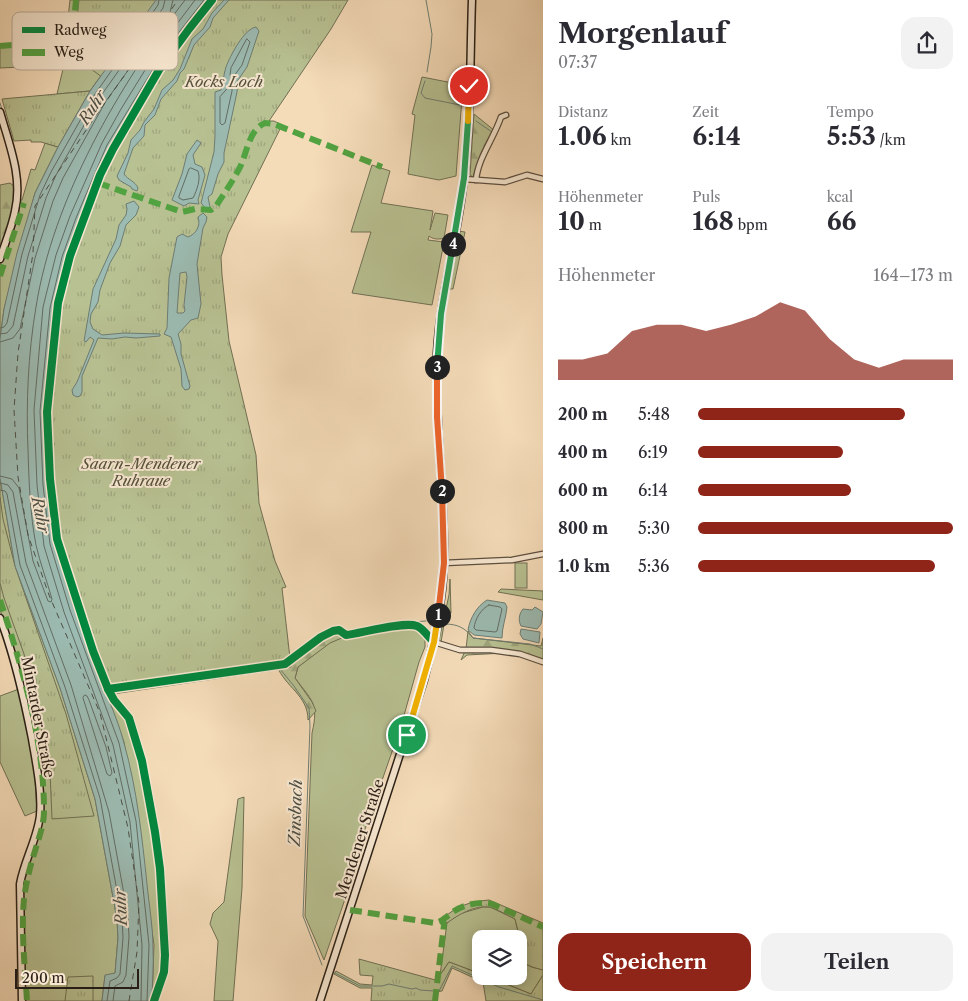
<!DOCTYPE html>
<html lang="de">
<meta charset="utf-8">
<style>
:root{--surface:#fff;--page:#f2f2f3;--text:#2b2b33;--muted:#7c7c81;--accent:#8f2418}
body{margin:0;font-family:"Libre Caslon Text",serif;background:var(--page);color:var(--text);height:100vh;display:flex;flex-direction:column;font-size:19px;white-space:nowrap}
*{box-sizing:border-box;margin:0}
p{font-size:16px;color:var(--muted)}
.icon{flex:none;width:28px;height:28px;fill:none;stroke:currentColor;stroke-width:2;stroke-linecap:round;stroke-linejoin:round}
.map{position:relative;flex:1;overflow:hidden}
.panel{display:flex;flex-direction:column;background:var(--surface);width:425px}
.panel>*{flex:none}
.tools{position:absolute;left:472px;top:930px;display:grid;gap:10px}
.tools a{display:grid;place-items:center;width:55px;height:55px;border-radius:10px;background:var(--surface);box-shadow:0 2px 12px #0003;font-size:25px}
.scale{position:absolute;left:15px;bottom:12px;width:124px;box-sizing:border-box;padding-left:5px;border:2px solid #291f16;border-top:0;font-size:14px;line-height:18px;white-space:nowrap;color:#291f16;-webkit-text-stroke:4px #f8e8d2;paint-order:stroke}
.pin{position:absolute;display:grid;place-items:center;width:42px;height:42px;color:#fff;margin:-21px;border:2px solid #fff;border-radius:50%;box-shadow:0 1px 5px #0007}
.km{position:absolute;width:25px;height:25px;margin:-12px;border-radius:50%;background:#222;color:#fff;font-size:14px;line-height:25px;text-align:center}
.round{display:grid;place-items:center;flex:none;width:52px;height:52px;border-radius:15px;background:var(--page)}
.summary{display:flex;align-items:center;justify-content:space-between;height:85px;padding:0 15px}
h1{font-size:28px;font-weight:700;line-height:38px}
.stats{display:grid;grid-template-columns:repeat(3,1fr);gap:8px;height:85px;padding:5px 15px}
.stats div{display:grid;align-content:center}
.stats b{font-size:25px;font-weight:700}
.stats small{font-size:14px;font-weight:400}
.stats p{font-size:14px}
.chart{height:140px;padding:10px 15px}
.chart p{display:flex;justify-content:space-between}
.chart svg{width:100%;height:90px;margin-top:5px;fill:var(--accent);opacity:.7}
.action{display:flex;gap:10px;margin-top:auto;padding:10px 15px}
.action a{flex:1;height:58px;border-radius:15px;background:var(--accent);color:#fff;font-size:20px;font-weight:700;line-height:58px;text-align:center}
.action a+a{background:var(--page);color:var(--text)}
ul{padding:0 15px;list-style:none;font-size:16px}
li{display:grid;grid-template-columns:80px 60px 1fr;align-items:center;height:38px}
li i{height:12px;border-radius:6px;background:var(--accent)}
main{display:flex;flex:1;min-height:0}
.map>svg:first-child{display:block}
.green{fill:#b8c192;stroke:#707054}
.forest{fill:url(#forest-firs);stroke:#707054}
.park{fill:url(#park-tufts);stroke:#707054}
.water{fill:#9cbbb2;stroke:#6e7d74;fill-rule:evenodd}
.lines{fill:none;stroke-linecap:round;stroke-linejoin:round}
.shore{stroke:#626d64;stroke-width:1}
.stream{stroke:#6e7d74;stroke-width:1}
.ferry{stroke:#4c4e45;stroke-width:1;stroke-dasharray:6 5;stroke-linecap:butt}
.minor-casing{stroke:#5c4e3f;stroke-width:7}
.secondary-casing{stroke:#291f16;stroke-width:9}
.minor{stroke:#f8e8d2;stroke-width:4.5}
.secondary{stroke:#f8e8d2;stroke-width:6}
.quiet{stroke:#51a240;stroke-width:6;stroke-dasharray:12 6;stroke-linecap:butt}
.cycleway-casing{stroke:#f8e8d2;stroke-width:11}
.cycleway{stroke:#00873e;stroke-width:8}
.split-1-casing{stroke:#fff;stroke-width:10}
.split-2-casing{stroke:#fff;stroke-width:10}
.split-3-casing{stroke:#fff;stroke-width:10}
.split-4-casing{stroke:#fff;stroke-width:10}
.split-5-casing{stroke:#fff;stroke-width:10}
.split-6-casing{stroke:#fff;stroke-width:10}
.split-1{stroke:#f5b400;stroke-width:6}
.split-2{stroke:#f0652b;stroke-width:6}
.split-3{stroke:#f0652b;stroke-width:6}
.split-4{stroke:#22a559;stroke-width:6}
.split-5{stroke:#22a559;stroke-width:6}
.split-6{stroke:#f5b400;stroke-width:6}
.labels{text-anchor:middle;stroke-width:4;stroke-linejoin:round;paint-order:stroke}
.park-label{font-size:15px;font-style:italic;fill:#54503b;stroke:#f8e8d2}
.street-label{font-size:15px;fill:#291f16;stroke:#f8e8d2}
.water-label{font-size:16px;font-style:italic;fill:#4c4e45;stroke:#f8e8d2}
.key{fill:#f8e8d2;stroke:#baac9a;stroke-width:1}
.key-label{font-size:14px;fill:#291f16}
</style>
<main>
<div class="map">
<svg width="543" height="1001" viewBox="0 0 543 1001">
<defs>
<pattern id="forest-firs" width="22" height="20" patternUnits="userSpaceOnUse" patternTransform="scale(1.25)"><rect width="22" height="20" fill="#b8c192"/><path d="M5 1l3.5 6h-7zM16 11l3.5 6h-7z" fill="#9ea57d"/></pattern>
<pattern id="park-tufts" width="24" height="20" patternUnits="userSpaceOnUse" patternTransform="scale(1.25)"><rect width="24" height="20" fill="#b8c192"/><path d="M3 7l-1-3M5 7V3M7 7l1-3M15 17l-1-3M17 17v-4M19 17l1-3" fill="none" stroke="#9ea57d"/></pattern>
</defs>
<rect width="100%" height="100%" fill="#f5dcb9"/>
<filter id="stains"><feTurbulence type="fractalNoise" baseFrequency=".004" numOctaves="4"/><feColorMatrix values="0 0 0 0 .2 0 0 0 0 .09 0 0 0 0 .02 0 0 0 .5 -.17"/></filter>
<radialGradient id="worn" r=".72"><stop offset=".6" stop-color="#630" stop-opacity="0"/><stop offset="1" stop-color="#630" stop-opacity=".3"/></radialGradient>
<g class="green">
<path d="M70,0H92L138,23L90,91L57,94L64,65L0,68V46L56,42L65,45Z"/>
<path d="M422,77L463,85L456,176L439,180L408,174L415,115L412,114Z"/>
<path d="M45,143L58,147L35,193L4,309L0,339V266L17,211L18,200H22L31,169L35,170Z"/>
<path d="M372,165L390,171L381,203L433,211L430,230L435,213L448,215L444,238C439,240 432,239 429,236L428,240L444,242L432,305L352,293L371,232H351Z"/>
<path d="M458,231L465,232L453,289H449L448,285Z"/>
<path d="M0,478L15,566L60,688L95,799L117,919L118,938L115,974L105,976L102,1001H24L23,878L35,843L40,775L7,629L0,610Z"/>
<rect x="515" y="563" width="12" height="25"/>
<path d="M450,579L451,613H446L441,642L439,640L449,595Z"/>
<path d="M501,589L543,591V600L498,592Z"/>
<path d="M402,627L418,630L425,635V647L419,662L401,726L364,832L350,878L344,902L324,960L305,916L312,733C319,703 312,701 295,678L298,667L330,642L344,637Z"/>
<path d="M19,689L34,762L37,811L25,816L0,762V696Z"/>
<path d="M109,694L126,716L133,735L154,832L159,870L163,950L162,972L152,1001L154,945L124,742L107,695Z"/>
<path d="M244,797L242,888L233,1001H214L218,941L210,924L213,913L224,902L238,799Z"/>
<path d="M483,907H490L515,919L526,964L532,967L543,970V975L531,994L486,976H519V939H481V974L449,962L440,975L447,923L459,914Z"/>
</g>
<g class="forest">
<path d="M474,114L495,131L477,165L473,177L470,175Z"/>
<path d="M10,183L15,187L16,201L0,253V185Z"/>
<path d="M337,631L344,637L330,643L298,667L295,678L312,702L316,711L308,720C308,695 285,687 277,666C300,663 314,639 337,631Z"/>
<path d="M468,631L473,638L541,646L543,638V660L524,653H505L467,655L461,660L466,649Z"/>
</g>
<g class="park">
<path d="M79,0H348L331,29L269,121H274L282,125L228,234L221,257L222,275L229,341L256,455L259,503L275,561L286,587L282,588L291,667L288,668L86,698L20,404L120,90L73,56Z"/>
<path d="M90,91L58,147L41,142H31V140L14,141L2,99Z"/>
<path d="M0,497L3,519L15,566L66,714L94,816L52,819L50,772H47V761L40,722L24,654L4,598L0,583Z"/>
<path d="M489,900L543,923V970L532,967L526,964L515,919C507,915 497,909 489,907C474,905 458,915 447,923L443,918C459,905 469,902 489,900Z"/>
<path d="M359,959L439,981L440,975L449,962L481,974V976H486L531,994L543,975V1001H486L483,982L452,968L442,991L435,992L434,1001H371L372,988H360L334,974L336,971L360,984L372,985L373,976L360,975Z"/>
<path d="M93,976V1001H65L68,977Z"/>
</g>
<g class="water">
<path d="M156,0H211C141,77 72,207 54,310C46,357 45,405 46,453C48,482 48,514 55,543C65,583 79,624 94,664C104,690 117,716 124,743C137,789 142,837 147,884C149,905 153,927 153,948C154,966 152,983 152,1001H102L105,975L115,973L118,938L117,919L95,799L60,688L15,566L0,478V339L4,309L17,253L35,193L58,147L90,91Z"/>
<path d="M224,0H229L213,18L210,27L194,45L184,69L180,73L177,81L161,99L155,115L145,125L144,136L133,148L124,174C128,180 135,181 138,188L137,191L132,189L131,187L119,180L117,176L128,153L131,140L140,130L144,122L154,109L162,90L173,80L180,69L192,39L203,29L212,13Z"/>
<path d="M256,27L259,31L247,67L238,80L237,92L224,153V162L218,174L212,194L208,197L210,207L206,209L201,203L214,152L215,136V92L221,90C224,83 223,75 226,67C230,56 244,29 256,27Z"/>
<path d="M197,140L201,143L193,155L195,164L202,167L205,175L198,200L199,204L189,203L184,206L172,200L182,174L187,154Z"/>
<path d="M134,201L139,207L136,215L126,225L120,246L110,263L100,290L98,302L91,314L90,322L93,329L102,335L124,333L160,334V336L136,338L125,337L112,339L98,338L82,376V392L80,396L77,397L73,395L72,390L77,382L94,340L90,337L86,342L84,341L93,289L116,239L119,225L126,215L127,209L126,204Z"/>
<path d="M203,213L207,217L206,222L203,228L197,264L201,304L198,318L191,320L178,334L181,344V354L190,386L189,389L185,390L182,386L181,369L171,337L164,334L167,328L169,278L177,237L182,234L188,237C196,234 201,226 198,217ZM186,272L187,277L184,305L185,311L183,313H177L180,273Z"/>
<path d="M487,600L505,603L507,607C506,618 502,627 502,638L474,635L468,630C470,618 477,606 487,600Z"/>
<path d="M535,607L543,612L541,624L537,629L521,626C518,620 519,614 523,609L532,610Z"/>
<path d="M521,629L540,632L539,643L523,639L520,634Z"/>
</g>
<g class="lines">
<g class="shore">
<path d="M247,39L250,42L242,65L234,76L231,77L230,75L231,68Z"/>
<path d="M230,86L232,87V91L225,123L222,125L220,123V97Z"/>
<path d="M191,168L198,171C201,179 197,190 193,198L183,200L179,198V196L189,169Z"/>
<path d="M0,328L4,327L7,323L22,254L40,195L51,172L95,94L158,5L159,0"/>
<path d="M0,334L7,333L13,326L28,256L46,198L56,175L100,97L163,8L165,0"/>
<path d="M0,342L13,338L20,329L35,258L53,201L63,178L106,101L170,12L173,0"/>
<path d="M0,476L12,479L19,488L33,561L48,601L51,602L52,599C47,581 40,563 36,545C30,514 29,482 28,450C26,403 28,354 36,307C53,199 119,85 185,0"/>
<path d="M0,483L8,485L13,492L26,563L71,685L109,812L128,916L129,937L126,975L123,982L115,986L113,1001"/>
<path d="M0,490L5,491L7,494L20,565L65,687L100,798L122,918L123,938L120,974L117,978L110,981L107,1001"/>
<path d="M489,605L500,607L502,609L497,631L495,632L476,630L474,628C475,619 481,609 489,605Z"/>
<path d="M85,695L87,696L89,700L106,747L112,773L110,776L107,774L83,698Z"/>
<path d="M141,1001L142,945L130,822L113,745L64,612L44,546L37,485L34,410L43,307L56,255L70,216L102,143L121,109L158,49L195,0"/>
<path d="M147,1001L149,945L136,821L119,743L70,610L50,544L43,485L40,411L50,308L62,257L76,218L107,145L127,112L163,53L204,0"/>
</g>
<g class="stream">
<path d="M426,0L432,34L431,47L427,72"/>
<path d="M425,81L421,93L425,98L460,105"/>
<path d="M0,103L2,109"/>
<path d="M476,121L492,132"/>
<path d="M445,624C458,624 465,628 473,638L530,644L543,649"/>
<path d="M280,669L294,686L309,708L310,726L303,916L322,965"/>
<path d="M116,692L287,667L324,639L335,634L396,623L426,621"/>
<path d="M335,973L360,986H382L389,984L412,989L416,988L420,990L434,991"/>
<path d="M439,991L452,966L499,987L543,1000"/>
</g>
<path class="ferry" d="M129,1001L137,952L139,903L128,828L100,713L49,595L28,535L18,477L14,410L18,353L33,253L35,206L95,117L178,0"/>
<defs>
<g id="minor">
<path d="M464,179L505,182L527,175L543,179"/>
<path d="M476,180C478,158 494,138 501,117L506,115"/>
<path d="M444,563L512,560L543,554"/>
<path d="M434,642L460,650H491L520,654L543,662"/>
</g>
<g id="secondary">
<path d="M0,112C9,144 23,177 15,211C12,227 5,243 0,259"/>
<path d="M0,618C15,657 24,698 32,739C36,763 42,790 40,815C38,837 24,861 20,884L22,1001"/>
<path d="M320,1001L424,680C434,641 443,602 444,561C445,492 434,423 437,353C440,294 458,237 464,178C471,119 470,59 472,0"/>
</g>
</defs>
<use href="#minor" class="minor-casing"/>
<use href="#secondary" class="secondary-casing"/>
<use href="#minor" class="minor"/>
<use href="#secondary" class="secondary"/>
<g class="quiet">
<path d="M0,46L58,41L66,45"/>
<path d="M71,46L72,45L76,0"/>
<path d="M98,183L182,212L195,209L211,210L216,206C224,194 232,182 239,169C247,155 248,130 265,123L274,124L382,167"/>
<path d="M0,276L24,203"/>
<path d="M0,600C22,667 44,739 44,811C44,825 39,837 35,851C30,866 26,883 24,899C21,931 25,968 27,1001"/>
<path d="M350,910L435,923C443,921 443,919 449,915C460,905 478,901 492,904L543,927"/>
<path d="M435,1001L444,925L443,921"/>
</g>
<defs>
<g id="cycleway">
<path d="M108,689L285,664L321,637L333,631L339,630L346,635C362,633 404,621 417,626C424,629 428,637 434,642"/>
<path d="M154,1001L164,972L165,955L160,869L155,832L142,761L129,718L114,700L108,689L93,651L57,539L50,479L47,412L58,303L70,256L100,175L113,149L159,70L189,29L212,0"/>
</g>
</defs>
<use href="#cycleway" class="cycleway-casing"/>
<use href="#cycleway" class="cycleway"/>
</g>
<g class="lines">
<defs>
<path id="split-1" d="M407,735L434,642L438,615"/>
<path id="split-2" d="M438,615L444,563L442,491"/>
<path id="split-3" d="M437,367V417L442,491"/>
<path id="split-4" d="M437,367L441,314L453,244"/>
<path id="split-5" d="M453,244L464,178L468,121"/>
<path id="split-6" d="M468,121L469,86"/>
</defs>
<use href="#split-1" class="split-1-casing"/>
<use href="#split-2" class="split-2-casing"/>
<use href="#split-3" class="split-3-casing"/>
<use href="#split-4" class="split-4-casing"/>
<use href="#split-5" class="split-5-casing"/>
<use href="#split-6" class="split-6-casing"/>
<use href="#split-1" class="split-1"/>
<use href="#split-2" class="split-2"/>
<use href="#split-3" class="split-3"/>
<use href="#split-4" class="split-4"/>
<use href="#split-5" class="split-5"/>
<use href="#split-6" class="split-6"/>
</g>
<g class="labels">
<g class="park-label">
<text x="224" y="87">Kocks Loch</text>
<text x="141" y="469">Saarn-Mendener<tspan x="141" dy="17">Ruhraue</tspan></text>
</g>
<g class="street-label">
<text transform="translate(38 717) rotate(79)" y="5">Mintarder Straße</text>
<text transform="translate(360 839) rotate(-72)" y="5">Mendener Straße</text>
</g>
<g class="water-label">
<text transform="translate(92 107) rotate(-57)" y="6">Ruhr</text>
<text transform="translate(41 515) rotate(79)" y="6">Ruhr</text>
<text transform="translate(295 813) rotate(-88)" y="6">Zinsbach</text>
<text transform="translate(120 907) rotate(-93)" y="6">Ruhr</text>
</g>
</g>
<rect x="12" y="12" width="166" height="58" rx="8" class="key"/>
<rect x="22" y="27" width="23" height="6" fill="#00873e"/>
<rect x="22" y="49" width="23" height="7" fill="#51a240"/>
<g class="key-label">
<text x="54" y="35">Radweg</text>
<text x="54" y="57">Weg</text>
</g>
<rect width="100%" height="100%" filter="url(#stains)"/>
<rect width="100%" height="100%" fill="url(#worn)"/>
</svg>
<div class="tools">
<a><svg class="icon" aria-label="layers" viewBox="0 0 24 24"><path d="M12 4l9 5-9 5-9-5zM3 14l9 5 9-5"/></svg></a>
</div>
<div class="scale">200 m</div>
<div class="pin" style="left:407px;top:735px;background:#1e9e55"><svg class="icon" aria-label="arrive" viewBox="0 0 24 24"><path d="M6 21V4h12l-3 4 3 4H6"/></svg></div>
<div class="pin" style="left:469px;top:86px;background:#d93025"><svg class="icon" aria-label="check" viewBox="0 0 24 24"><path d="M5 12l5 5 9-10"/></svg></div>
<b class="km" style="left:438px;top:615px">1</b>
<b class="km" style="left:442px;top:491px">2</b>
<b class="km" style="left:437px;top:367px">3</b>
<b class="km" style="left:453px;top:244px">4</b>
</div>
<section class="panel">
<div class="summary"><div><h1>Morgenlauf</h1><p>07:37</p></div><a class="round"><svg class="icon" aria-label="share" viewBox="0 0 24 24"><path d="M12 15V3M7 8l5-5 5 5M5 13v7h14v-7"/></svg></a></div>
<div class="stats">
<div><p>Distanz</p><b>1.06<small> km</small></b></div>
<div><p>Zeit</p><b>6:14</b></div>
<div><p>Tempo</p><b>5:53<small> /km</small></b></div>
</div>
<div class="stats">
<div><p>Höhenmeter</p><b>10<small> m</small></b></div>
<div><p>Puls</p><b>168<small> bpm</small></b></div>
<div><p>kcal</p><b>66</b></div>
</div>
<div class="chart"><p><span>Höhenmeter</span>164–173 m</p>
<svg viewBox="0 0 160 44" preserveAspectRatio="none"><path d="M0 44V34L10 34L20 31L30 20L40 17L50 17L60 20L70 17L80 13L90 6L100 10L110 24L120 34L130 38L140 34L150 34L160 34V44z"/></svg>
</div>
<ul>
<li><b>200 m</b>5:48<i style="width:81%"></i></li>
<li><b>400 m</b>6:19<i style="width:57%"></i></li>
<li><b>600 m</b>6:14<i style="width:60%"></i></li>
<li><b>800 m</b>5:30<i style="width:100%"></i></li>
<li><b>1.0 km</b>5:36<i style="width:93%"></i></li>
</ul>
<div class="action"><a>Speichern</a><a>Teilen</a></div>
</section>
</main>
